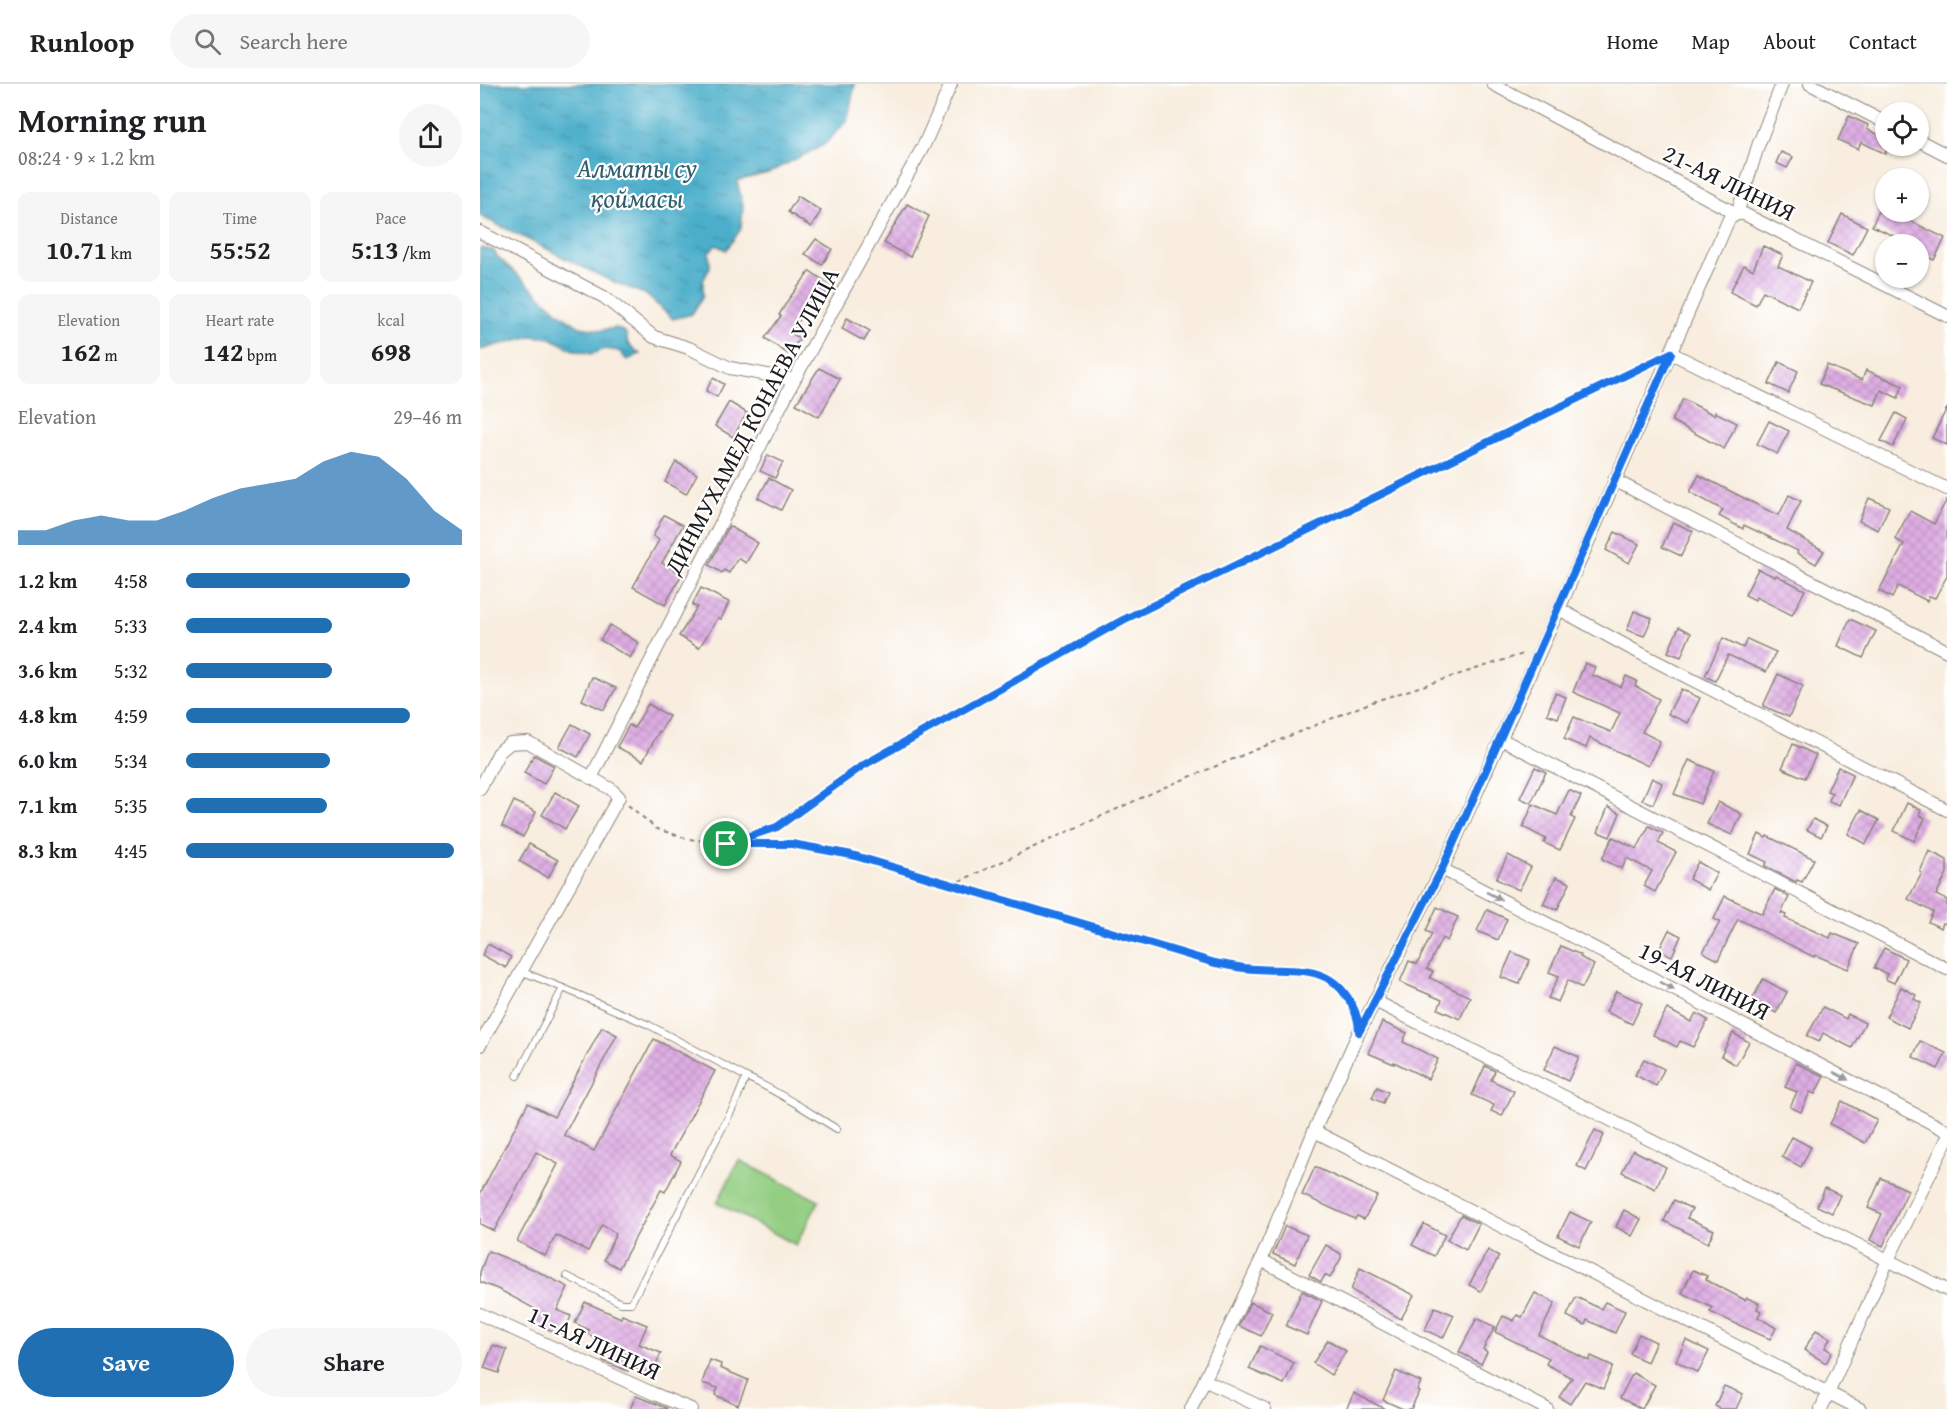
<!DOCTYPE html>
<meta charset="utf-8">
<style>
:root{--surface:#fff;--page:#f6f6f6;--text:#202124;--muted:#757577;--line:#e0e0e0;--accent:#1f6fb2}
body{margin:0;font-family:"Gentium Book Plus",serif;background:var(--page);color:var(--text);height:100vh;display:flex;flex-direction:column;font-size:22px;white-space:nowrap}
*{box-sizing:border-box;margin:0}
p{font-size:20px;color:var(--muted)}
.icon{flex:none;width:33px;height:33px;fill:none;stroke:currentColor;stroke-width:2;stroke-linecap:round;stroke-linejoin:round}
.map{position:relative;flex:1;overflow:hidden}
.details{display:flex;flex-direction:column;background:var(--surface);width:480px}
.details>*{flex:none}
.buttons{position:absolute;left:1395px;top:18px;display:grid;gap:12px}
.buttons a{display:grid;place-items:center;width:54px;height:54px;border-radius:50%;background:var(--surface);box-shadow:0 2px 4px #0004;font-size:30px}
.pin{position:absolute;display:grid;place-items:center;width:51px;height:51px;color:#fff;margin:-26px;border:3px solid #fff;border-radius:50%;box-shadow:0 2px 6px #0007}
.round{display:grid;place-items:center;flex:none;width:63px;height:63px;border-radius:32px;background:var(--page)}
.headline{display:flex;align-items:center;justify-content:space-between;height:102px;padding:0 18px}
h1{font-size:33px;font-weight:700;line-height:45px}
.metrics{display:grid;grid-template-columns:repeat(3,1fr);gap:9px;height:102px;padding:6px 18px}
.metrics div{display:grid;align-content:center;border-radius:12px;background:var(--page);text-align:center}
.metrics b{font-size:26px;font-weight:700}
.metrics small{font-size:16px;font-weight:400}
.metrics p{font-size:16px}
.chart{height:168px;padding:12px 18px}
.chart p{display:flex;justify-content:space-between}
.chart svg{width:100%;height:108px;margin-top:6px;fill:var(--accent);opacity:.7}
.button{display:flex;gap:12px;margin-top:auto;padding:12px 18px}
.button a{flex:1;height:69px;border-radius:36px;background:var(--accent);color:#fff;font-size:24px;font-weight:700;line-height:69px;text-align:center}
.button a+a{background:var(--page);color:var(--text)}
ul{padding:0 18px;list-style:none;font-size:20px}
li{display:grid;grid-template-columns:96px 72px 1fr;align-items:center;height:45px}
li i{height:15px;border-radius:8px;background:var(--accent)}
header{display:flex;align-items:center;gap:36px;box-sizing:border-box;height:84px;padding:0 30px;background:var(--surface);border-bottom:2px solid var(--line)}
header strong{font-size:28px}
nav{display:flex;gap:33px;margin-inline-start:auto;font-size:21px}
.search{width:420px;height:54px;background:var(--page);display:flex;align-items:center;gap:15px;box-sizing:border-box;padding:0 21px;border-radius:33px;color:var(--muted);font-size:22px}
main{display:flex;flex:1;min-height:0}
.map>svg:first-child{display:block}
.pitch{fill:#93ce82;stroke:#58754f;stroke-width:1.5}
.water{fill:url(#water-ripples);stroke:#346674;stroke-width:1.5}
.building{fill:url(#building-cross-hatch)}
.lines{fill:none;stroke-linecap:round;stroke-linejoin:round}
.service-casing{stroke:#8a847d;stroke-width:8}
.minor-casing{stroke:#8a847d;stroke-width:14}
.path{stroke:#8a847d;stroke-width:2;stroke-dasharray:4.5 4.5;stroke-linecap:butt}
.service{stroke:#fff;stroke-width:6}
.minor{stroke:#fff;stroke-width:12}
.oneway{fill:#999}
.route-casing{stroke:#fff;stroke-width:12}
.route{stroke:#1a73e8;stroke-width:8}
.labels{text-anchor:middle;stroke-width:4.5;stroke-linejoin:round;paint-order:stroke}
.street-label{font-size:24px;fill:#1c1c1c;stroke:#fff}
.water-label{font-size:26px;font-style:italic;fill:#325e6b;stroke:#fff}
</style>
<header>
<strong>Runloop</strong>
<div class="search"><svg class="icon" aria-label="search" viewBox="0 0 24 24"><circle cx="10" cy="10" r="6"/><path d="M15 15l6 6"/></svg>Search here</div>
<nav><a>Home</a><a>Map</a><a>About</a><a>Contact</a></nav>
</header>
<main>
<section class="details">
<div class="headline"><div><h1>Morning run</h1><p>08:24 · 9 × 1.2 km</p></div><a class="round"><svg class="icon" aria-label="share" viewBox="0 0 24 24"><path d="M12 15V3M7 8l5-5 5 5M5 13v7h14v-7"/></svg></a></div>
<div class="metrics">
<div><p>Distance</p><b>10.71<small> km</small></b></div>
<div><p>Time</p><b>55:52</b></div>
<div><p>Pace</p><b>5:13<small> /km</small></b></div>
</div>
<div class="metrics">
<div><p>Elevation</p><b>162<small> m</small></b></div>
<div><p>Heart rate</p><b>142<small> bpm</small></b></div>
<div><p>kcal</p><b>698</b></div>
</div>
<div class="chart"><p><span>Elevation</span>29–46 m</p>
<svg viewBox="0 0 160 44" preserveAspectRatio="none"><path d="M0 44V38L10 38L20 34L30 32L40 34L50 34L60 30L70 25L80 21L90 19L100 17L110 10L120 6L130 8L140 17L150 30L160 38V44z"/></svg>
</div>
<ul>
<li><b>1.2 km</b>4:58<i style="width:81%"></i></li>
<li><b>2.4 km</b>5:33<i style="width:53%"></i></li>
<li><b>3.6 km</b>5:32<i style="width:53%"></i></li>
<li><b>4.8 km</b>4:59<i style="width:81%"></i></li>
<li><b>6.0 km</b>5:34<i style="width:52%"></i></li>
<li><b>7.1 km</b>5:35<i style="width:51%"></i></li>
<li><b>8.3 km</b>4:45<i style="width:97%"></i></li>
</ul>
<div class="button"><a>Save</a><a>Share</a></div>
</section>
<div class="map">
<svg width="1467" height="1325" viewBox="0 0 1467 1325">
<defs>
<pattern id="water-ripples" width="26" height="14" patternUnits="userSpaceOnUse" patternTransform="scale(1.5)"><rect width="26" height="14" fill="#4cafcb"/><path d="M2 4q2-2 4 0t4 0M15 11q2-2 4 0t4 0" fill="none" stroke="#3e8ea4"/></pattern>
<pattern id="building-cross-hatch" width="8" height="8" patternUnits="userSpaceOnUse" patternTransform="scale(1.5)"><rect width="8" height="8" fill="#deade3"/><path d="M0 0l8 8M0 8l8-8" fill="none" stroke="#be94c2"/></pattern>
</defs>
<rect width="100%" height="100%" fill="#fff"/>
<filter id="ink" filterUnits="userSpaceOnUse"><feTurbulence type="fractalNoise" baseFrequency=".0167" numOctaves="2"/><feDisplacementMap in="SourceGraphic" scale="12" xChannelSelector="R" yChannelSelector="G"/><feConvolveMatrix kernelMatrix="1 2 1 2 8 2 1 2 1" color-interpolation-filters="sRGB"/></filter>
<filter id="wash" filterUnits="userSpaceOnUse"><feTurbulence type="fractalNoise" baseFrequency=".008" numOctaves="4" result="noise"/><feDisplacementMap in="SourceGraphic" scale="24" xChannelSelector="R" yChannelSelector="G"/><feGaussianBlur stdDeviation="1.35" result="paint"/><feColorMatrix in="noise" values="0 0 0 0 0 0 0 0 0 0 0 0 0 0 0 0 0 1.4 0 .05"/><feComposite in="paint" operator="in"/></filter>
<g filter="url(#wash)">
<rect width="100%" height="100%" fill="#f8edde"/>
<path class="pitch" d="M259,1076L339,1117L316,1161L237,1119Z"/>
<g class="water">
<path d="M0,0H375L367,37L344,61L288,89L257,97L263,122L261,145L246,166L236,161L229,168L230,183L223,197V212L212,230L193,235L165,210L131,197L0,132Z"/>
<path d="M0,164L13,166L17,172L78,228L100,243L121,246L137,244L146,249L148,260L160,270L147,276L139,267L125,265L112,270L91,265L71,254L52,252L0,266Z"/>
</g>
<g id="blocks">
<g class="building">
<path d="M1369,32L1388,41L1387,45L1406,54V70L1381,58L1378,65L1358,56Z"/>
<path d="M1301,68L1313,73L1307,84L1296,79Z"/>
<path d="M318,112L341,127L331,143L308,128Z"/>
<path d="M427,120L449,132L430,173L404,159Z"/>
<path d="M1401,122L1406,124V128H1412L1465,154L1454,176L1438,169V160H1431L1392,142Z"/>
<path d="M1362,130L1387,143L1373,171L1348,159Z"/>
<path d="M336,155L352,165L342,181L325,170Z"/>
<path d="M1283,162L1303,171L1298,182L1331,198L1318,224L1283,207L1276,221L1250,208L1264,181L1273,186Z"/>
<path d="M330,187L353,203L340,221L332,215L311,249L320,255L308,270L285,254L301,232L299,231L308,216Z"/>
<path d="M367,234L390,247L384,257L362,245Z"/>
<path d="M1299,278L1318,287L1308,309L1289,300Z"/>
<path d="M1347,281L1382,296L1386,286L1423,302L1418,314L1401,306L1395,321L1339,300Z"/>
<path d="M339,284L360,295L339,333L316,320Z"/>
<path d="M233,294L244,300L237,313L226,307Z"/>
<path d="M1203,315L1234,331L1235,328L1257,339L1244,365L1192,337Z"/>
<path d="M249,318L267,329L253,353L235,342Z"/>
<path d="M1467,324V361L1452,354Z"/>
<path d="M1416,329L1427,335L1413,363L1401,357Z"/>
<path d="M1289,337L1309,347L1297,370L1277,360Z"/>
<path d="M288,371L303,378L295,394L280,387Z"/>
<path d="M196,378L217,390L206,410L185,398Z"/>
<path d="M1219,391L1291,428L1299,431L1309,411L1321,417L1307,446L1344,467L1336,480L1317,469L1318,467L1264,441L1263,445L1239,432L1243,426L1210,408Z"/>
<path d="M289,394L311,406L301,426L278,414Z"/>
<path d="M1389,414L1409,423L1398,446L1379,437Z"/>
<path d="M1467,415V492L1455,514L1449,512L1447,517L1418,502L1412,514L1399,507L1424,460L1415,455L1430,427L1454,440Z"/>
<path d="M184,431L203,441L182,479L202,490L185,521L153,503L179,456L173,452Z"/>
<path d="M1193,438L1213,447L1201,472L1182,463Z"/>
<path d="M249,442L278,459L266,479L258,474L249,489L244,486L242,489L229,481Z"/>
<path d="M1135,448L1159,460L1149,479L1126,466Z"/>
<path d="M1278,485L1295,493L1296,491L1325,506L1312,531L1276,513L1275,516L1265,511Z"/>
<path d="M221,504L249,518L241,535L238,534L219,564L199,552L217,523L212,521Z"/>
<path d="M1154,527L1172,534L1164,552L1147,546Z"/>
<path d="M1370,535L1396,547L1383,574L1358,562Z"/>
<path d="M130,541L159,559L150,574L120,556Z"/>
<path d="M1199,543L1211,549L1201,573L1188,568Z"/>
<path d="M1243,554L1263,564L1267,555L1296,568L1286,588L1248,571L1235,597L1225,592Z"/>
<path d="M1105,579L1115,583L1112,591L1141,603L1146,592L1157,597L1155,602L1179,615L1162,648L1180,657L1168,682L1110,654L1106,664L1084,655L1094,633L1131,648L1140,629L1093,608Z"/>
<path d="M1298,590L1323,602L1309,633L1283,622Z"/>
<path d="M112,593L136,604L124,626L102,616Z"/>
<path d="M1201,605L1220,614L1208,639L1188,630Z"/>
<path d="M1075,609L1086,613L1078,634L1067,630Z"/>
<path d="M168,620L189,632L180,648L179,647L163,677L137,663L149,641L154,644Z"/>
<path d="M92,640L110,650L98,673L79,663Z"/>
<path d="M1313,660L1336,671L1325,694L1302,684Z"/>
<path d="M54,671L74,682L64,700L44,689Z"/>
<path d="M1209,676L1234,687L1220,720L1194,710Z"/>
<path d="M1055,683L1066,688L1051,719L1040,714Z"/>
<path d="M1358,683L1373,690L1359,721L1349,717L1352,709L1347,707Z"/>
<path d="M1172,694L1182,699L1173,720L1162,716Z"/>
<path d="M1089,706L1101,712L1091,733L1095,735L1080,766L1064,759L1066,755L1043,743L1053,720L1077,731Z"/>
<path d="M75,708L99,722L85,745L62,731Z"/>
<path d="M34,717L56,728L43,753L22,742Z"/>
<path d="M1238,718L1262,730L1252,751L1227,740Z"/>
<path d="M1427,719L1441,726L1439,731L1445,734L1434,757L1414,747Z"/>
<path d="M1128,723L1140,729L1130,753L1118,748Z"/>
<path d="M1381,726L1399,736L1386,760L1368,750Z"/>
<path d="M1333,735L1347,742L1341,753L1327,746Z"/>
<path d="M1169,742L1183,749L1178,759L1196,768L1175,808L1164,802L1172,787L1147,774L1142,785L1122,775L1133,753L1157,765Z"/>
<path d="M1279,750L1286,754L1287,752L1334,775L1322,798L1317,796L1316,798L1285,782L1287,778L1270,770Z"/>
<path d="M49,760L78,776L68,794L39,777Z"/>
<path d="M1449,767L1467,776V789L1456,811L1467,816V840L1463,839L1461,844L1448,838L1453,828L1428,815L1442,789L1440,788Z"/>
<path d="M1028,771L1051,783L1039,806L1016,795Z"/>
<path d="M1218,778L1237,789L1228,806L1209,795Z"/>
<path d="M1076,793L1090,799L1077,826L1063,820Z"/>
<path d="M1295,805L1309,813L1301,829L1306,831L1305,834L1350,854L1352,849L1379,860L1368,885L1335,871L1334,873L1258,835L1238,876L1223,868L1240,838L1234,835L1245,812L1282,830Z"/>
<path d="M957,823L978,833L967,857L962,854L947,885L953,887L950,894L990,913L980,935L958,925L962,916L920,898L929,877L937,880L952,850L946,847Z"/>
<path d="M1007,826L1027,835L1018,856L997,847Z"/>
<path d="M1189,846L1201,852L1192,872L1179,866Z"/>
<path d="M8,860L31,873L26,884L2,871Z"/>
<path d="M1081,862L1101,871L1100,873L1114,881L1102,904L1088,896L1078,918L1068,914L1079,892L1069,888Z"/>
<path d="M1404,864L1426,875L1414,899L1405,895L1407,890L1394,884Z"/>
<path d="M1032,868L1050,876L1039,900L1021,893Z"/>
<path d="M1283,895L1307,908L1296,929L1272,916Z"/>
<path d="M1421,903L1436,911L1434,915L1441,919L1428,944L1406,933Z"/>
<path d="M1136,907L1162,919L1152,940L1126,928Z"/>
<path d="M1343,923L1366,935L1368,930L1385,939L1372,964L1343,949L1339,958L1327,952Z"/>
<path d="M1187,925L1211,938L1216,929L1228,936L1213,963L1200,957L1197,963L1173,951Z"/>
<path d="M902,938L927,949L923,958L958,975L948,995L914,978V980L888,969Z"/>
<path d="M122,943L137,951L84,1051L114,1067L174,955L235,987L190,1071L201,1077L185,1108L181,1106L139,1184L124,1176L136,1149L122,1141L108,1167L76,1151L65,1172L37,1157L78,1080L56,1068L14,1147L0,1140V1110L48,1019L74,1033Z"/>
<path d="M1253,949L1269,958L1256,981L1241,972Z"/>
<path d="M1440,957L1466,969L1458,985L1433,973Z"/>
<path d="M1075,962L1099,973L1088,997L1064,986Z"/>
<path d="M1164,975L1184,985L1176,1002L1155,991Z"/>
<path d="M1316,979L1344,992L1335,1010L1330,1008L1321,1028L1310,1023L1317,1008L1305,1003Z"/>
<path d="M1005,982L1015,987L1011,996L1034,1007L1022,1032L1011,1027L1014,1021L992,1011Z"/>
<path d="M897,1003L908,1008L903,1019L892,1014Z"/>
<path d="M1362,1017L1397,1036L1385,1059L1350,1040Z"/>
<path d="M1115,1046L1124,1051L1106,1087L1097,1082Z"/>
<path d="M1312,1053L1331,1063L1321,1083L1302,1073Z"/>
<path d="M1153,1066L1186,1083L1175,1105L1142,1088Z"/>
<path d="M835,1083L897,1112L884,1135L877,1132L875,1135L822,1111Z"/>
<path d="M1401,1094L1428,1106L1403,1162L1390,1156L1402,1130L1388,1124Z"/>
<path d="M1345,1104L1360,1111L1352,1129L1337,1122Z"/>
<path d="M1194,1116L1212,1125L1207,1134L1234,1146L1228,1159L1184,1137Z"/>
<path d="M1144,1126L1161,1135L1152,1152L1136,1143Z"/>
<path d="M1090,1128L1111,1138L1099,1162L1078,1152Z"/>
<path d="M981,1131L999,1140L986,1166L967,1156Z"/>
<path d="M944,1140L965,1151L954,1172L932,1161Z"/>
<path d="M805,1142L827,1151L815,1180L793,1170Z"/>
<path d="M846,1161L861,1170V1174L850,1194L845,1191L841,1198L829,1191Z"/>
<path d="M1008,1166L1019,1172L1001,1207L989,1201Z"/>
<path d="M8,1167L53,1185L88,1203L77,1226L91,1232L83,1252L52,1238L57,1226L20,1206L0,1198V1188Z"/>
<path d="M880,1184L934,1211L921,1235L871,1206Z"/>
<path d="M1213,1186L1227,1192L1226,1196L1265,1216L1267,1214L1279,1219L1277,1225L1281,1227L1278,1233L1296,1244L1290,1255L1230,1228L1233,1224L1202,1209Z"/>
<path d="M822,1207L842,1217L827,1251L806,1242Z"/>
<path d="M1055,1209L1075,1219L1059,1251L1109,1277L1111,1272L1133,1282L1123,1305L1105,1297L1090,1320L1079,1313L1092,1294L1066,1280L1069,1274L1015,1248L1023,1232L1034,1237L1037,1231L1042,1233Z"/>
<path d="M1096,1213L1121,1225L1125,1218L1145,1227L1135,1249L1107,1236L1105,1241L1087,1232Z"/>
<path d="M105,1218L141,1234L142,1231L167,1241L159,1260L181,1269L172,1291L150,1282L148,1287L123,1277L130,1260L107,1250L109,1246L95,1239Z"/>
<path d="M770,1218L792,1228L781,1252L759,1242Z"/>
<path d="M955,1223L974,1231L963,1254L945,1246Z"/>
<path d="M997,1234L1015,1243L1003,1265L1007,1268L1001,1280L979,1268Z"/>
<path d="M1336,1246L1350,1254L1345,1264L1352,1268L1346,1279L1324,1266Z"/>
<path d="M1159,1250L1176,1258L1167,1278L1150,1270Z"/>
<path d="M848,1256L866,1267L851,1291L833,1279Z"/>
<path d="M1206,1256L1229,1267L1218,1289L1196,1277Z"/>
<path d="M13,1261L27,1266L19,1289L4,1284Z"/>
<path d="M780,1262L814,1279L804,1300L769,1285Z"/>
<path d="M230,1276L241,1280L240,1284L268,1296L258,1321L235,1311L238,1304L222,1299Z"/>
<path d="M916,1287L941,1298L937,1306L939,1307L931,1325H923L903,1316Z"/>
<path d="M1153,1289L1175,1301L1162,1325L1140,1314Z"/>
<path d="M1244,1302L1263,1310L1256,1325H1241L1235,1322Z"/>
<path d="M874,1309L905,1325H866Z"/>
<path d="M156,1312L187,1324V1325H150Z"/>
</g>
</g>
</g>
<g filter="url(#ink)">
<use href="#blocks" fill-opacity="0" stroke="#8a847d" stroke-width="1.5"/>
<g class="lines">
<defs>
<g id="service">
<path d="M43,888L83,904"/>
<path d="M37,992L83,904L169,941L266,993L255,1020L151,1219H141L87,1192"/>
<path d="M266,993C298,1007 327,1027 357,1045"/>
</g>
<g id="minor">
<path d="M1013,0L1257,130H1264L1467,232"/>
<path d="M1330,0L1406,39"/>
<path d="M1438,56L1467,71"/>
<path d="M0,148L124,213L174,253L209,264L250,284L314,296"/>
<path d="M1191,269L1467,405"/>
<path d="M1134,396L1467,567"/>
<path d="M1079,525L1152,565L1467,726"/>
<path d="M1021,655L1467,885"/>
<path d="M111,694L314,296L444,61L471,0"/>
<path d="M0,705L19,668L30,659L48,658L131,705L139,713L0,961"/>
<path d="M962,785L1467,1047"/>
<path d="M895,917L1467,1206"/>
<path d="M834,1047L1380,1325"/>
<path d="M781,1176L1067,1325"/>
<path d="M0,1230L172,1309L211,1325"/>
<path d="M726,1297L785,1325"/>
<path d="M711,1325L781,1176L834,1047L879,948L965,779L1079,525L1249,135L1257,130L1278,62L1302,0"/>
<path d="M1341,1325L1408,1176L1467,1055"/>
</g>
</defs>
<use href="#service" class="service-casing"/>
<use href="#minor" class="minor-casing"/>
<g class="path">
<path d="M148,721L177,745L209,755L246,760H312L372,771L492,808L735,878L776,885H809L843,890L862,905L875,925"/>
<path d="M246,760L297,743L383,682L643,536L1173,278"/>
<path d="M471,801L685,703L892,618L1043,570"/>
</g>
<use href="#service" class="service"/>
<use href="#minor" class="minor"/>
</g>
<defs><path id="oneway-solid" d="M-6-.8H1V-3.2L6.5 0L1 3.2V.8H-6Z" transform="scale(1.5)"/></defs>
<g class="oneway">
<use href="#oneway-solid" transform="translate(1014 812) rotate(27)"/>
<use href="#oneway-solid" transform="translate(1187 902) rotate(27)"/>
<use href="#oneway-solid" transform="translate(1361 992) rotate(27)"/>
</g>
</g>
<g class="lines" filter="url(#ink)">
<defs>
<path id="route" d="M1191,269L962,785L879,948C879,935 875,925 868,914C846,879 811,888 776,885C762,885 748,881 735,879L372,771L312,760H246L297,743L382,682L643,536Z"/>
</defs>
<use href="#route" class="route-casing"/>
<use href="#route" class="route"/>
</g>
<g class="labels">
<g class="street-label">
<text transform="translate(1249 99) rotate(26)" y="8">21-АЯ ЛИНИЯ</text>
<text transform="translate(272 337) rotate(-62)" y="8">ДИНМУХАМЕД КОНАЕВА УЛИЦА</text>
<text transform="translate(1224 897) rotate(27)" y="8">19-АЯ ЛИНИЯ</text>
<text transform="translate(114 1259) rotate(25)" y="8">11-АЯ ЛИНИЯ</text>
</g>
<g class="water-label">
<text x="157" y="93">Алматы су<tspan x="157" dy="30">қоймасы</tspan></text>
</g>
</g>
</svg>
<div class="buttons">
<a><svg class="icon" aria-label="locate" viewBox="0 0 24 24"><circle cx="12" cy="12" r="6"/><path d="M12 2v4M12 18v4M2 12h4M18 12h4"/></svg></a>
<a>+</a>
<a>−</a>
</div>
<div class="pin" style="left:246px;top:760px;background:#1e9e55"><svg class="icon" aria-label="arrive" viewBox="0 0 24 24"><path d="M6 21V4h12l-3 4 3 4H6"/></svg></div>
</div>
</main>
